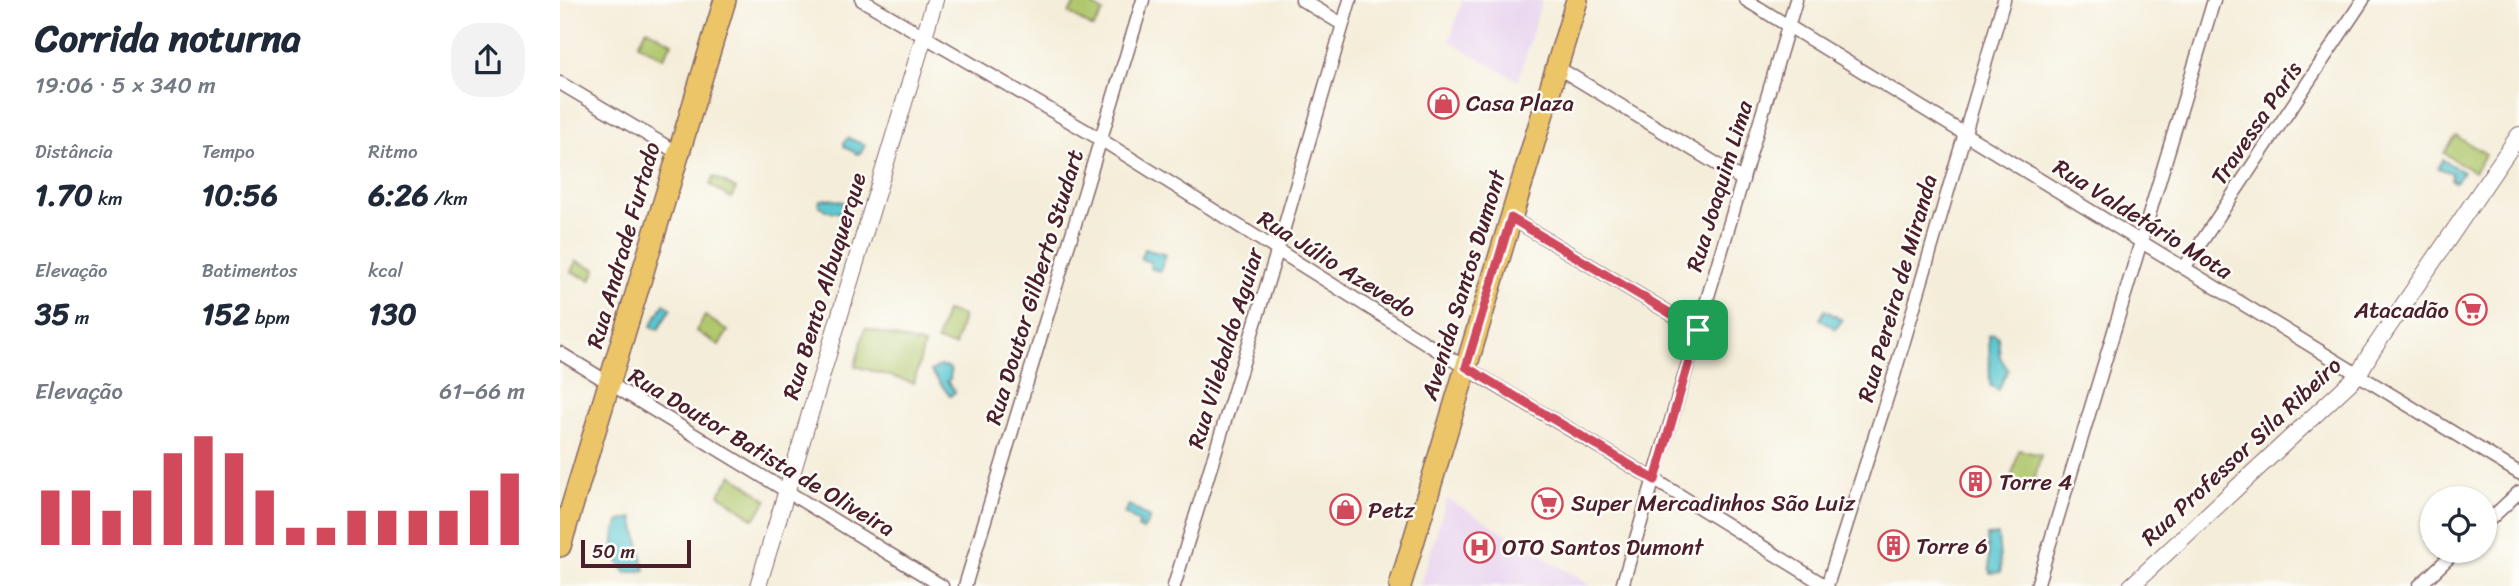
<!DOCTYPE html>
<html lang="pt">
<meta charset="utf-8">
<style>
:root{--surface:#fff;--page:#f2f2f3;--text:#1f2937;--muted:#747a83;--accent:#d1495b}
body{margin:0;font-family:Sriracha,sans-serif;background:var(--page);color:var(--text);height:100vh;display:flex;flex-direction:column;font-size:26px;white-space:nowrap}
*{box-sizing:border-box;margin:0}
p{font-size:23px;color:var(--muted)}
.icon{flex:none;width:38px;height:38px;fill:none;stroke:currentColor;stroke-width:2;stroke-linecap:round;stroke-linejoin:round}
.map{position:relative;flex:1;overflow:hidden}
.sheet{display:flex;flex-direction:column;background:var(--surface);width:560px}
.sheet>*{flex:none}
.fabs{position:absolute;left:1860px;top:486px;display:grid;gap:14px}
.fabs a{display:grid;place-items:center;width:77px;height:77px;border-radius:50%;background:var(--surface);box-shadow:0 2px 5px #0004;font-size:35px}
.scale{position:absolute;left:21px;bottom:18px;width:110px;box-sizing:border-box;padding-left:7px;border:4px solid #4a1f2b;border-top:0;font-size:19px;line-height:24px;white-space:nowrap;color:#4a1f2b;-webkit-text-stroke:5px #fdfcf7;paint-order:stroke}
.pin{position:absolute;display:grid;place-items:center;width:60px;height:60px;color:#fff;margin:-30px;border-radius:14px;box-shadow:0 4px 10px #0006}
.round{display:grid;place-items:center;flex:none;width:74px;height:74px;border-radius:28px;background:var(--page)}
.overview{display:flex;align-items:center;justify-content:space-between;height:119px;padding:0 35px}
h1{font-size:38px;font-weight:700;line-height:52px}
.metrics{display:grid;grid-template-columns:repeat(3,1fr);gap:10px;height:119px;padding:7px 35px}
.metrics div{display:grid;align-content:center}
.metrics b{font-size:30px;font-weight:700}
.metrics small{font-size:19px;font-weight:400}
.metrics p{font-size:19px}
.chart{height:196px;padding:14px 35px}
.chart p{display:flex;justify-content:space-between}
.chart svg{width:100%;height:126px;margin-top:7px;stroke:var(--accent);stroke-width:6}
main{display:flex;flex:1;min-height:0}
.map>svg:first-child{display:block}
.built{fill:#e7d2ef}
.pitch{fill:#b0c86e;stroke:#7d744c;stroke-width:2}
.water{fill:#5ac7d0;stroke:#52737e;stroke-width:2}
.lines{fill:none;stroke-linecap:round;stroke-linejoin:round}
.minor-casing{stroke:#866768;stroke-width:15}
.tertiary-casing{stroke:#866768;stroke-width:18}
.primary-casing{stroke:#866768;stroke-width:24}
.minor{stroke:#fff;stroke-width:12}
.tertiary{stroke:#fff;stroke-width:16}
.primary{stroke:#ecc569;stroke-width:21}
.route-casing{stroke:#fff;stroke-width:14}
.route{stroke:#d1495b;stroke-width:9}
.labels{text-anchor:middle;stroke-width:5;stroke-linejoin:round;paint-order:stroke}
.poi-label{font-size:23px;fill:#4a1f2b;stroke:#fdfcf7;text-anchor:start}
.street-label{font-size:23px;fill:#4a1f2b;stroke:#fdfcf7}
</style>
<main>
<section class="sheet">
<div class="overview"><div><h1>Corrida noturna</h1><p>19:06 · 5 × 340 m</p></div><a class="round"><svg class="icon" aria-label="share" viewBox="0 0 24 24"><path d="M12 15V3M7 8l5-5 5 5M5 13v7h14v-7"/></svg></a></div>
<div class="metrics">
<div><p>Distância</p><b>1.70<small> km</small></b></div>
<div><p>Tempo</p><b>10:56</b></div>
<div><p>Ritmo</p><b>6:26<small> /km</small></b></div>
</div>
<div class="metrics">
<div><p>Elevação</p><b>35<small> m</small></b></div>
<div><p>Batimentos</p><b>152<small> bpm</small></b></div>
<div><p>kcal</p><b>130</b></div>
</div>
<div class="chart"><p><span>Elevação</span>61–66 m</p>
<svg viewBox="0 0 160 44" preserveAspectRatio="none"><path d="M5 44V25M15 44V25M25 44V32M35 44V25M45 44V12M55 44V6M65 44V12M75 44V25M85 44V38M95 44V38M105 44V32M115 44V32M125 44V32M135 44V32M145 44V25M155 44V19"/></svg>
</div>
</section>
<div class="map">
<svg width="1959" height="586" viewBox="0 0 1959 586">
<rect width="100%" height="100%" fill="#fdfcf7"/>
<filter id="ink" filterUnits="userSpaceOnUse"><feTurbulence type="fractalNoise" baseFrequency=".0143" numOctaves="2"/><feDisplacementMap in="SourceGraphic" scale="14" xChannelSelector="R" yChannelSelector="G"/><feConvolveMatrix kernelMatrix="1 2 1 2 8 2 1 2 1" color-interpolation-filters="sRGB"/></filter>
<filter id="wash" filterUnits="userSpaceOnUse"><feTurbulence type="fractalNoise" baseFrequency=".00686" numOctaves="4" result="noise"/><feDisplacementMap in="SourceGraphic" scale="28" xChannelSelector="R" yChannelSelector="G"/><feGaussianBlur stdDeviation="1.57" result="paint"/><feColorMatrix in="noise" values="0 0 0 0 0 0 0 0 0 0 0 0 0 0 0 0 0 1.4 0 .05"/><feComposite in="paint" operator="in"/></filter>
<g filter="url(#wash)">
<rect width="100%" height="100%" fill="#f4edd9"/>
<g class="built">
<path d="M902,0H982L958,81L890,41Z"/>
<path d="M887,499L920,518L1031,586H860Z"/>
</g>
<g class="pitch">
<path d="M517,0H524L543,12L533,28L509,13Z"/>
<path d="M87,29L112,43L103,58L78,44Z"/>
<path d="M1896,136L1926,154L1914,172L1884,153Z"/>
<path d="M154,177L176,189L171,198L150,185Z"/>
<path d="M16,261L36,269L31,280L11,272Z"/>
<path d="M386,311L403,316L395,346L377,341Z"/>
<path d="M145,316L168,331L159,345L136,331Z"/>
<path d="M305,328L364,345L354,383L295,366Z"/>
<path d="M1459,450L1481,455L1471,492L1449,486Z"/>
<path d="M172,475L207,500L194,519L159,494Z"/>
</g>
<g class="water">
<path d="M288,138L305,145L301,153L297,154L284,146V142Z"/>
<path d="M1883,160L1903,172L1897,181L1894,182L1891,179L1892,173L1878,168Z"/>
<path d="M270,199L283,202L286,207L284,213L267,211L259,205L260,200Z"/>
<path d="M584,249L606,255L600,271L590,268L591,262L581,259Z"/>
<path d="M104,304L111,308L98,330L91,326Z"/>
<path d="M1265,310L1282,320L1276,329L1260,319Z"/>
<path d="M1434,334L1438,337L1440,357L1448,370L1438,390L1430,385L1429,335Z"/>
<path d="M380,366L388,367L391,371L390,379L387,381L395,392L390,396L371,371Z"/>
<path d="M569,505L590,518L583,530L578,527L580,523L564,513Z"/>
<path d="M73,518L85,570L66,573L53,554L55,530L60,521Z"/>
<path d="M1438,535L1441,572L1430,573L1427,536Z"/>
</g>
</g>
<g filter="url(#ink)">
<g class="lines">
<defs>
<g id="minor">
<path d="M302,0L540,139L888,357L1095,480L1266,586"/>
<path d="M742,0L782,24"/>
<path d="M1186,0L1959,473"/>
<path d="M997,67L1183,180"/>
<path d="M0,83L118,153"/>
<path d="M951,218L1138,330"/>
<path d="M1624,268L1803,0"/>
<path d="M0,353L382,586"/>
<path d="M1925,524L1959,492"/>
<path d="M405,586L583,0"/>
<path d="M614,586L717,252L790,0"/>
<path d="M1062,586L1236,0"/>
<path d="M1267,586L1332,382L1444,0"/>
<path d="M1477,586L1654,0"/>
<path d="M1859,586L1896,551"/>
</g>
<g id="tertiary">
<path d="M198,586L375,0"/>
<path d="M1571,586L1798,375L1810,354L1959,135"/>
</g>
<g id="primary">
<path d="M0,546L165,0"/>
<path d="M840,586L1017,0"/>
</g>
</defs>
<use href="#minor" class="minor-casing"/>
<use href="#tertiary" class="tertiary-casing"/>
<use href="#primary" class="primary-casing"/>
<use href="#minor" class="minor"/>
<use href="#tertiary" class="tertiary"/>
<use href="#primary" class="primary"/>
</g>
</g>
<g class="lines" filter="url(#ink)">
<defs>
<path id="route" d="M951,218L1138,330L1095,480L906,367Z"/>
</defs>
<use href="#route" class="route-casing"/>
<use href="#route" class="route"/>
</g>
<defs>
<symbol id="shop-ring" viewBox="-11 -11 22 22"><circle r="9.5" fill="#fdfcf7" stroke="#d1495b" stroke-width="1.5"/><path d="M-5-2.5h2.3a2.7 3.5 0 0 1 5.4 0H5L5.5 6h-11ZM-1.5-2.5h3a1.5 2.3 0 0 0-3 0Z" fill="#d1495b"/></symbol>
<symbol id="supermarket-ring" viewBox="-11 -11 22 22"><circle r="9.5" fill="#fdfcf7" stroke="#d1495b" stroke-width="1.5"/><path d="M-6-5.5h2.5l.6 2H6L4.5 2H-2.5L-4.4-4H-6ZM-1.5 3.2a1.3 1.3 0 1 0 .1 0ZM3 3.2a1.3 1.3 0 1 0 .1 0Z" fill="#d1495b"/></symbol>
<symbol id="building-ring" viewBox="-11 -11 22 22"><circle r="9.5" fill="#fdfcf7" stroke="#d1495b" stroke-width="1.5"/><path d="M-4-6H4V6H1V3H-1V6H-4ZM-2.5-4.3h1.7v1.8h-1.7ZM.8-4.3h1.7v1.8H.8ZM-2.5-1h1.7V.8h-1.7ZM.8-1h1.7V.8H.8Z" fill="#d1495b"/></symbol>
<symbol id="hospital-ring" viewBox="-11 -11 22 22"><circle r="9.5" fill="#fdfcf7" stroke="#d1495b" stroke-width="1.5"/><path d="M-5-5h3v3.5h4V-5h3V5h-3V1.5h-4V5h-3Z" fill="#d1495b"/></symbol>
</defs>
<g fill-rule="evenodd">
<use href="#shop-ring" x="866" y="86" width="35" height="35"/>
<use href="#supermarket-ring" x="1894" y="292" width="35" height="35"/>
<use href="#building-ring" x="1398" y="464" width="35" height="35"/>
<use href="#supermarket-ring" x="970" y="486" width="35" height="35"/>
<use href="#shop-ring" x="768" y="492" width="35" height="35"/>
<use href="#building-ring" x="1316" y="528" width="35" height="35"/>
<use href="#hospital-ring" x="902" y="530" width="35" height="35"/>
</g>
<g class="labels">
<g class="poi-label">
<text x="906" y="111">Casa Plaza</text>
<text x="1889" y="318" text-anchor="end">Atacadão</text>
<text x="1439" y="490">Torre 4</text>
<text x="1011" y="511">Super Mercadinhos São Luiz</text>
<text x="808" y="518">Petz</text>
<text x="1356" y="554">Torre 6</text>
<text x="942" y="555">OTO Santos Dumont</text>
</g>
<g class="street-label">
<text transform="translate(1696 123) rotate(-56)" y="8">Travessa Paris</text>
<text transform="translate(1159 186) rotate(-73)" y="8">Rua Joaquim Lima</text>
<text transform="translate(1583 219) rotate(32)" y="8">Rua Valdetário Mota</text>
<text transform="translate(63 245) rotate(-74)" y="8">Rua Andrade Furtado</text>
<text transform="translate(777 264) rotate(32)" y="8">Rua Júlio Azevedo</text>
<text transform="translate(903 285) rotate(-73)" y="8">Avenida Santos Dumont</text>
<text transform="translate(264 286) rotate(-73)" y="8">Rua Bento Albuquerque</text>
<text transform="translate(474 287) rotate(-73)" y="8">Rua Doutor Gilberto Studart</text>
<text transform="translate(1337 288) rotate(-74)" y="8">Rua Pereira de Miranda</text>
<text transform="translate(665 348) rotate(-73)" y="8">Rua Vilebaldo Aguiar</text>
<text transform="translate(1681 451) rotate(-43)" y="8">Rua Professor Sila Ribeiro</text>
<text transform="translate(202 452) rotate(31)" y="8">Rua Doutor Batista de Oliveira</text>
</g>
</g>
</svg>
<div class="fabs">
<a><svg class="icon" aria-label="locate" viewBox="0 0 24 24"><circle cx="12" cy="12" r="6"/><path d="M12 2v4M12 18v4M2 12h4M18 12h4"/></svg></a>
</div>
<div class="scale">50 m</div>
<div class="pin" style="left:1138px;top:330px;background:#1e9e55"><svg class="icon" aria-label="arrive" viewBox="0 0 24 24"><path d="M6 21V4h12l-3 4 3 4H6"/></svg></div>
</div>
</main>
